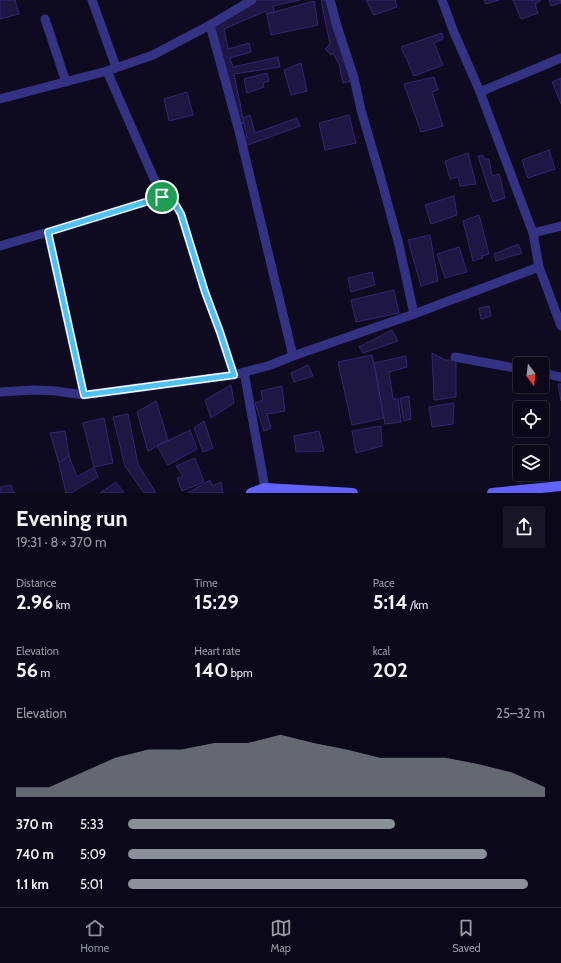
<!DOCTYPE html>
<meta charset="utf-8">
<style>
:root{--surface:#0a0819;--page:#181626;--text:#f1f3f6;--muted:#999aa2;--line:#2a2938;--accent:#8c9099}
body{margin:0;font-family:Cabin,sans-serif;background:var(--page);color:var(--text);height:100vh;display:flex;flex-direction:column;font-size:15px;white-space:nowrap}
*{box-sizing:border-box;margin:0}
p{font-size:13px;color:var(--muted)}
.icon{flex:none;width:22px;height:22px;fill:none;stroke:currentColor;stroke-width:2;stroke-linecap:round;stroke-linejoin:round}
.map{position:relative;height:493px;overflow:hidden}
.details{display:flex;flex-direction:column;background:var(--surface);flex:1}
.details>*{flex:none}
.needle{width:26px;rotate:165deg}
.buttons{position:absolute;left:513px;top:357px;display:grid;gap:8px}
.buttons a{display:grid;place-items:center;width:36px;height:36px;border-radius:4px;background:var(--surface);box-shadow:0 1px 3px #0004,0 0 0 1px var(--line);font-size:20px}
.pin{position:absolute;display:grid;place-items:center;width:34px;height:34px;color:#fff;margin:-17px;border:2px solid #fff;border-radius:50%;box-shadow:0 1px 4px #0007}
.round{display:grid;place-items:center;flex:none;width:42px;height:42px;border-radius:4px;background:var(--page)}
.head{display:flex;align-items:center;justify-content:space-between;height:68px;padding:0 16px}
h1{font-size:22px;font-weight:800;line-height:30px}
.metrics{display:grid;grid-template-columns:repeat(3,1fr);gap:6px;height:68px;padding:4px 16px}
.metrics div{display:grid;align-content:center}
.metrics b{font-size:20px;font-weight:800}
.metrics small{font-size:11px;font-weight:400}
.metrics p{font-size:11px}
.chart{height:112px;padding:8px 16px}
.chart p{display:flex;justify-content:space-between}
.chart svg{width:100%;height:72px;margin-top:4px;fill:var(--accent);opacity:.7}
ul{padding:0 16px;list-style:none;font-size:13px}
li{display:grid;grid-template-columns:64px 48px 1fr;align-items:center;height:30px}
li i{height:10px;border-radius:5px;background:var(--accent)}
.menu{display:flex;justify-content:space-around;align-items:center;height:56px;border-top:1px solid var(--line);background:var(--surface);font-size:11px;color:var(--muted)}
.menu a{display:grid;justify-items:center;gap:2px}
.menu .current{color:var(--accent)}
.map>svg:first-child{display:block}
.building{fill:#1e1643;stroke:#332771}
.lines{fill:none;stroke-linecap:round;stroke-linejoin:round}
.street{stroke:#343383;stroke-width:9}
.secondary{stroke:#6263ff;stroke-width:10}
.route-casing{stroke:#fff;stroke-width:8}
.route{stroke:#4fc3f7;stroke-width:5}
</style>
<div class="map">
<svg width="561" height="493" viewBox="0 0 561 493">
<rect width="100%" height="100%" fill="#0e0b21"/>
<g class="building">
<path d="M0,0H15L19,14L0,19Z"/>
<path d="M253,0H300L273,6L274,12L267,14L266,11L224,29L228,49L249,43L251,52L230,58L233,67L278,57L280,67L234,74L244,123L238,125L214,24Z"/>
<path d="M321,0H326L333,29L347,64L352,81L343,83L339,64L333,53L331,55L325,49L330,44Z"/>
<path d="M366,0H395L397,7L374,15Z"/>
<path d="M484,0H499L486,4Z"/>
<path d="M513,0H540V1L535,4L538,13L521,19Z"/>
<path d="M549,0H561V3L551,6Z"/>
<path d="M314,1L318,25L271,35L267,14Z"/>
<path d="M442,33L443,39L434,43L443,65L414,76L401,47Z"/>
<path d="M301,63L307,91L291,95L284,70Z"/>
<path d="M267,73L269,81L263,83L264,87L247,93L244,79Z"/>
<path d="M434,77L438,90L432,92L443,126L421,132L404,84Z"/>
<path d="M561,78V104L552,82Z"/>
<path d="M187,92L193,115L169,121L164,99Z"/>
<path d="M250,115L255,133L297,118L300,126L245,146L243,137H247L243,118Z"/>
<path d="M349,115L356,143L325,150L319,123Z"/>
<path d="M549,150L555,169L528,178L522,160Z"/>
<path d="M468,153L476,184L460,186L458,177L450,179L445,161Z"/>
<path d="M483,155L484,159H489L492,176L499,174L505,198L493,202L478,156Z"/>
<path d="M454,196L457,215L431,224L425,205Z"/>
<path d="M479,215L489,254L482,256L483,258L473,261L463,221Z"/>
<path d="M430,235L438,281L421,286L408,240Z"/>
<path d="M518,244L522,253L496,261L494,254Z"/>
<path d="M459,247L467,272L445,278L437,254Z"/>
<path d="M372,272L375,285L351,292L348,278Z"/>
<path d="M394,290L399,313L356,322L351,300Z"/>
<path d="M489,306L491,316L481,319L479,308Z"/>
<path d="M392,330L398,341L363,353L359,347Z"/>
<path d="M432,353L445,360H456V397L434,400Z"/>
<path d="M372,355L384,418L352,425L338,362Z"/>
<path d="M406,356L407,367L389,372L393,399H398L401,422L385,424L374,363Z"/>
<path d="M308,365L313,376L294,382L291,373Z"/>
<path d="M558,384H561V401Z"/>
<path d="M231,385L234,403L211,418L205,400Z"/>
<path d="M282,386L285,411L267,414L271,428L264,431L255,403L263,400L261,391Z"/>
<path d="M409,396L411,419L404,421L400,398Z"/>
<path d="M156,401L168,440L148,451L137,412Z"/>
<path d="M454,403L453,424L432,427L429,407Z"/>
<path d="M128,414L138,464L156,493H144L125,466L113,417Z"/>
<path d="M104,418L113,463L94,467L83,423Z"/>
<path d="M204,421L213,448L203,452L194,428Z"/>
<path d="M381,426L382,446L356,453L352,431Z"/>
<path d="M190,430L197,449L168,465L157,446Z"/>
<path d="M65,431L69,456L59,463L50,433Z"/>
<path d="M319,431L324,451L296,452L294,436Z"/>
<path d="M69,456L77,477L94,467L98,477L71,493H66L59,463Z"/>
<path d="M195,458L204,482L182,491L177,478L183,476L176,466Z"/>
<path d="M210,480L212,486L221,482L223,493H188Z"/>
<path d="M116,482L124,493H100Z"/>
<path d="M11,485L14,493H0V487Z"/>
</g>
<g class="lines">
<g class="street">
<path d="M92,0L116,67"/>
<path d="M330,0L337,26L354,78L361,110L380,175L399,245L414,314"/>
<path d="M442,0L453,30L480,92L533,233L539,267L561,326"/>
<path d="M45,19L66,82"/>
<path d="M210,25L239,131L293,356"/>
<path d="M107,71L162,197L166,201L174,202L181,214L205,292L220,332L234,375"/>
<path d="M480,92L561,58"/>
<path d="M0,99L107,71L153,55L210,25L252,0"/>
<path d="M48,232L84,395"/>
<path d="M533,233L561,226"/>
<path d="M0,246L48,232L162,197"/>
<path d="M455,357L520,369"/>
<path d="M244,372L265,488L267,493"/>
<path d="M542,373L561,377"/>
<path d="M0,392L34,390L56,391L84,395L234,375L244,372L268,366L293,356L414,314L539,267"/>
</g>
<g class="secondary">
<path d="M251,493L265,488L353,493"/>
<path d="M492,493L561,486"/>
</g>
</g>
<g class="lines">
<defs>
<path id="route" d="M162,197L166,201L174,202L181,214L205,292L220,332L234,375L84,395L48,232Z"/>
</defs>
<use href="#route" class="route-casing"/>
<use href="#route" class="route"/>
</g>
</svg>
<div class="buttons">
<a><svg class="needle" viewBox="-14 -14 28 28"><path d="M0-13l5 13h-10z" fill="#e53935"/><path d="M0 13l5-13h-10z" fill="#999aa2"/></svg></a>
<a><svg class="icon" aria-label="locate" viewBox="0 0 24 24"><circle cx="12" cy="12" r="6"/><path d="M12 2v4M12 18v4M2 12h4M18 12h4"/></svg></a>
<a><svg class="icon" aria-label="layers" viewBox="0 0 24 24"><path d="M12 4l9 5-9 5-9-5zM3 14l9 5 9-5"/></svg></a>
</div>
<div class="pin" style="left:162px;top:197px;background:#1e9e55"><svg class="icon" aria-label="arrive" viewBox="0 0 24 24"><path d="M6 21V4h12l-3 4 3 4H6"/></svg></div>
</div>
<section class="details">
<div class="head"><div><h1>Evening run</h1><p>19:31 · 8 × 370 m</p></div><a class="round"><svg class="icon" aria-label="share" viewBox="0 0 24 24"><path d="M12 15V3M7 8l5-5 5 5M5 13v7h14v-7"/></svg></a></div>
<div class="metrics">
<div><p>Distance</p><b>2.96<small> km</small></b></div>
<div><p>Time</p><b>15:29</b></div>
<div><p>Pace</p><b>5:14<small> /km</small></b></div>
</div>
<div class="metrics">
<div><p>Elevation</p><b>56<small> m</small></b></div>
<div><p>Heart rate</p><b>140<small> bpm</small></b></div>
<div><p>kcal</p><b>202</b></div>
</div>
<div class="chart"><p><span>Elevation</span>25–32 m</p>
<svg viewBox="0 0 160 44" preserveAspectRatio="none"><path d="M0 44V38L10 38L20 29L30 20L40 15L50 15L60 11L70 11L80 6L90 11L100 15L110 20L120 20L130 20L140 24L150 29L160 38V44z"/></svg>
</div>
<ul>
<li><b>370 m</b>5:33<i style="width:64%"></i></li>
<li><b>740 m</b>5:09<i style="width:86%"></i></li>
<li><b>1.1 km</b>5:01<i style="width:96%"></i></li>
</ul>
</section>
<nav class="menu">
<a class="current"><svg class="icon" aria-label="home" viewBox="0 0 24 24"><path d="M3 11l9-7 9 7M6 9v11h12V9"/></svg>Home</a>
<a><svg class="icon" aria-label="map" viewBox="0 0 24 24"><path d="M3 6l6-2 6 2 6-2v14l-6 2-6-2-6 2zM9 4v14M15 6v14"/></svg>Map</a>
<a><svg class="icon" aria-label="saved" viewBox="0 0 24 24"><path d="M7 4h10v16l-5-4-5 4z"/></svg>Saved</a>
</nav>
